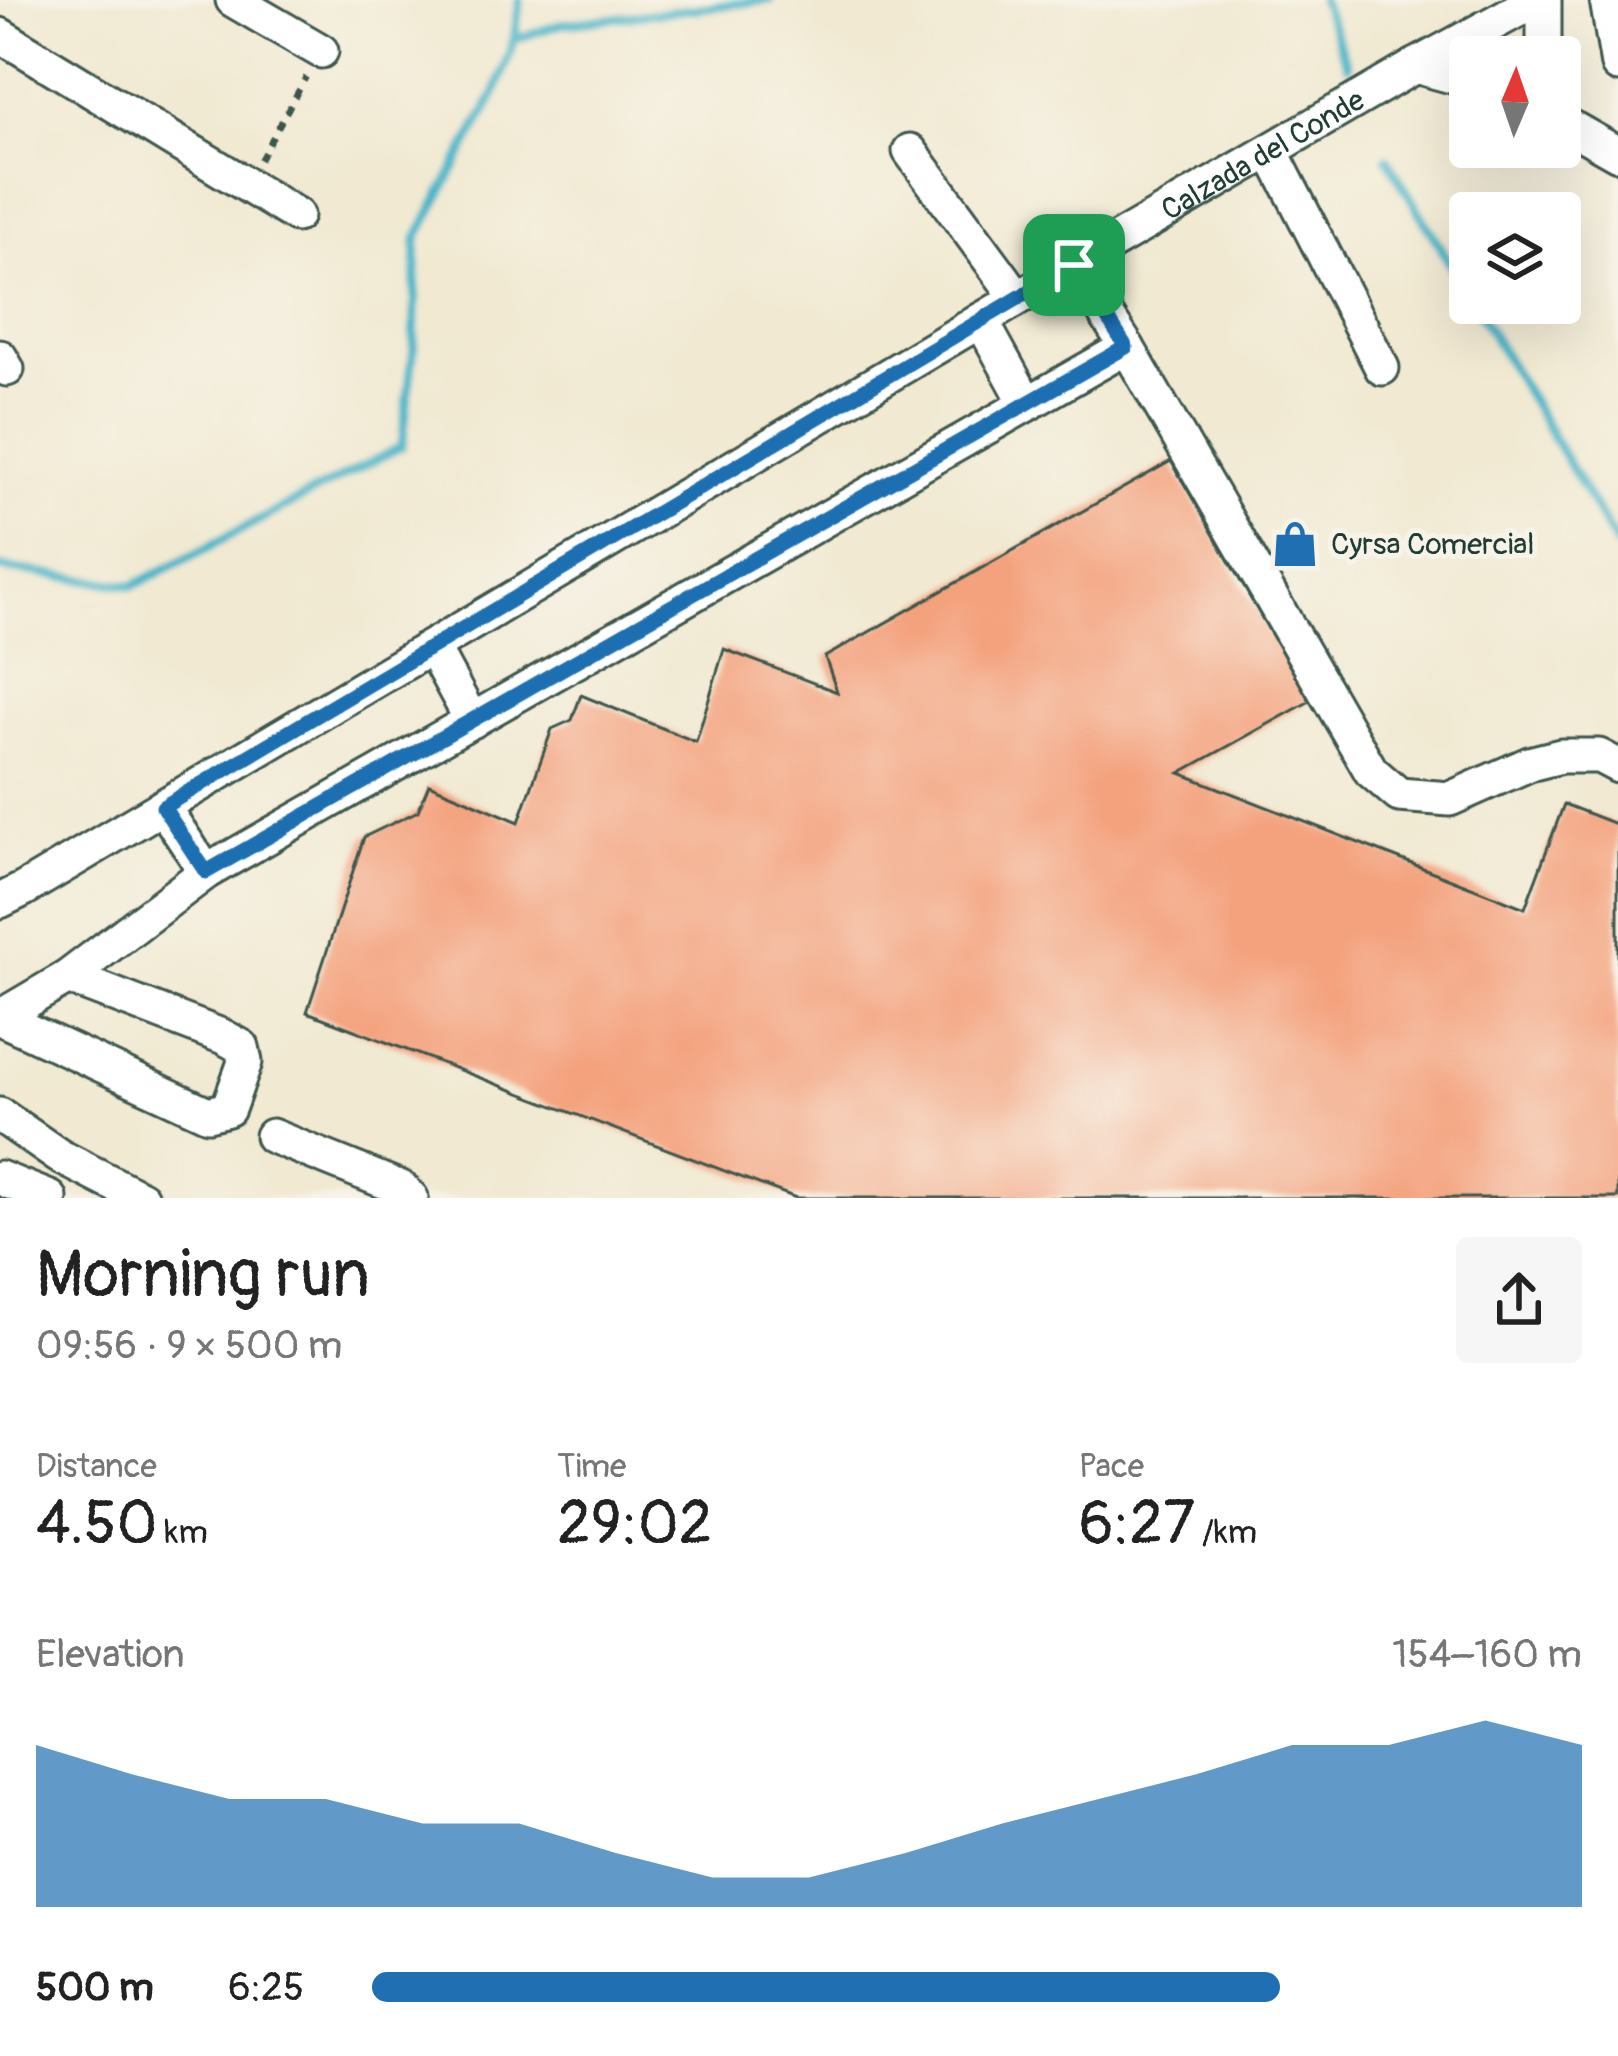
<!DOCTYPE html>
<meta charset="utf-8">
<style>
:root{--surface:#fff;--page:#f6f6f6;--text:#222;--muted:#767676;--accent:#1f6fb2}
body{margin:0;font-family:Pangolin,sans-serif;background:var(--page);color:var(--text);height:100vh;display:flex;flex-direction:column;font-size:45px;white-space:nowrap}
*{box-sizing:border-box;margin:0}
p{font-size:39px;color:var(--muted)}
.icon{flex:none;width:66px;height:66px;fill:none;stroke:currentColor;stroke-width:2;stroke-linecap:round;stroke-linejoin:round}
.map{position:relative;height:1198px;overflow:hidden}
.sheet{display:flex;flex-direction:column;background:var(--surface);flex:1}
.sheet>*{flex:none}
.needle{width:78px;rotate:2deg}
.controls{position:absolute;left:1449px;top:36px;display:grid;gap:24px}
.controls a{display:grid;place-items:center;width:132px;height:132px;border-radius:12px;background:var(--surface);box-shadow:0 12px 48px #0002;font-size:60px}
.pin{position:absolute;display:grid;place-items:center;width:102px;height:102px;color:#fff;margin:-51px;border-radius:24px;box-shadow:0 6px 18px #0006}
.round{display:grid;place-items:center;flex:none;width:126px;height:126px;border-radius:12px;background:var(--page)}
.head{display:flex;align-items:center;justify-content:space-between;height:204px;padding:0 36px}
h1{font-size:66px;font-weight:600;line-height:90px}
.metrics{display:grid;grid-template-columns:repeat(3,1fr);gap:18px;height:204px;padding:12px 36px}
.metrics div{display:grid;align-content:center}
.metrics b{font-size:60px;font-weight:600}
.metrics small{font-size:33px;font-weight:400}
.metrics p{font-size:33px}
.chart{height:336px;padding:24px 36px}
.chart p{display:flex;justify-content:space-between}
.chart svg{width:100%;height:216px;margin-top:12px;fill:var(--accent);opacity:.7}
ul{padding:0 36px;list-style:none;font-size:39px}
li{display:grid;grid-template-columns:192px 144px 1fr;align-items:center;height:90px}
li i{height:30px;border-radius:15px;background:var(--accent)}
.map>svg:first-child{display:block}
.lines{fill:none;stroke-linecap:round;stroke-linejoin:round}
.stream{stroke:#4ab5c8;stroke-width:9}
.building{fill:#f4a27e}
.minor-casing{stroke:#3e574c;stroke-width:39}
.path{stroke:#3e574c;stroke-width:6;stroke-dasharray:9 9;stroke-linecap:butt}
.minor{stroke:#fff;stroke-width:33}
.route-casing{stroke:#fff;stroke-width:24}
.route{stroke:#1f6fb2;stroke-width:15}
.labels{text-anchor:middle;stroke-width:10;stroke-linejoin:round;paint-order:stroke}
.street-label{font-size:30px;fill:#1f3d34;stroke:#f7f3e8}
.poi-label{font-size:30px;fill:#1f3d34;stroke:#f7f3e8;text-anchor:start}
</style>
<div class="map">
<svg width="1618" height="1198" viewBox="0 0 1618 1198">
<rect width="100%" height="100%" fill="#f7f3e8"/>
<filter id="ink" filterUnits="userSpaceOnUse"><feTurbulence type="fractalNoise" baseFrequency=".00833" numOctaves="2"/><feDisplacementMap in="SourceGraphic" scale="24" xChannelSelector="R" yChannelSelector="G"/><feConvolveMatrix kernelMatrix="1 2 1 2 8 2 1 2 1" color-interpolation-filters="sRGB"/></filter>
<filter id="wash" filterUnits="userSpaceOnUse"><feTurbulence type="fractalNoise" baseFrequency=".004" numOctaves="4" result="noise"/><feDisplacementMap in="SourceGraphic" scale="48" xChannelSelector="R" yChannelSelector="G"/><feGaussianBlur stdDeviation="2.7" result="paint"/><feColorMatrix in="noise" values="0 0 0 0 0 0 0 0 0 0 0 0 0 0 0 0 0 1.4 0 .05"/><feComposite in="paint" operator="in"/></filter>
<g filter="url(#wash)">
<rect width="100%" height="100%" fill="#f1e9d2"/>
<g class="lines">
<g class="stream">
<path d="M1321,0L1348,66"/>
<path d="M515,39L562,24L770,0"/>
<path d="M1387,158L1470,297"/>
<path d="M1473,303L1618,547"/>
<path d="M0,568L133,586L402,446L414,346L417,238L496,92L514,39L520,0"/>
</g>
</g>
<g id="blocks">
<path class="building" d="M1171,461L1310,701L1180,773L1525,908L1564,804L1618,825V1198H796L307,1012L364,837L418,811L429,784L519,822L552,729L572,720L581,695L696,742L724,649L837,692L825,657Z"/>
</g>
</g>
<g filter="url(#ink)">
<use href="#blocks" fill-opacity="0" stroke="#3e574c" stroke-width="3"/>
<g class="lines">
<defs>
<g id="minor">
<path d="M233,0L321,51"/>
<path d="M1544,0V57"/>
<path d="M1607,0L1618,65"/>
<path d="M0,35L296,215"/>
<path d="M1415,66L1470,81"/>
<path d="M1560,121L1618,154"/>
<path d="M910,151L1018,298"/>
<path d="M1271,151L1382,368"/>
<path d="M981,320L1027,404"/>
<path d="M1127,347L1371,771L1399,795L1450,799L1529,764L1561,756H1599L1618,766"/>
<path d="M0,357L7,369"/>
<path d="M432,647L472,721"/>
<path d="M163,807L206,872"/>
<path id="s1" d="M0,901L24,889L1074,265L1415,66L1536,0"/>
<path d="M0,1017L68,977L206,872L1127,347L1074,265"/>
<path d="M0,1018L208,1114L228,1109L245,1062L242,1047L224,1037L68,977"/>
<path d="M0,1115L59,1156L141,1198"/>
<path d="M272,1136L401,1188L411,1198"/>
<path d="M0,1178L50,1198"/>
</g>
</defs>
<use href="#minor" class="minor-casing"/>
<path class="path" d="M260,160L306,77"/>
<use href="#minor" class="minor"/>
</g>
</g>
<g class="lines" filter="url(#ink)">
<defs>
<path id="route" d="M1074,265L1126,347L206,872L163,807Z"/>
</defs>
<use href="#route" class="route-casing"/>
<use href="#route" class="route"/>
</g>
<defs>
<symbol id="shop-bare" viewBox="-9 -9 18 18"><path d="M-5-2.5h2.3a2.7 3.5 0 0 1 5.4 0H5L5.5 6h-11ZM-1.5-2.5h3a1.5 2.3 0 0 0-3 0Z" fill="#1f6fb2" stroke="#f7f3e8" stroke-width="2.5" paint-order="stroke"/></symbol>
</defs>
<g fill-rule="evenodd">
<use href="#shop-bare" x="1262" y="511" width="66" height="66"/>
</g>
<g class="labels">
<g class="street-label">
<text dy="10" stroke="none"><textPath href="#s1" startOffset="1467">Calzada del Conde</textPath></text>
</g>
<g class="poi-label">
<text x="1331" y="554">Cyrsa Comercial</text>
</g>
</g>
</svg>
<div class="controls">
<a><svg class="needle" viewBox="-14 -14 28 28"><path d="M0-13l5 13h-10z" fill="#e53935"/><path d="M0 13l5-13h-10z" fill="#767676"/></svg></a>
<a><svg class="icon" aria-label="layers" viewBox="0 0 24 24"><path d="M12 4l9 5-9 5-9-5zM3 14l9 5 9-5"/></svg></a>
</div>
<div class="pin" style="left:1074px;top:265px;background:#1e9e55"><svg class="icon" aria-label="arrive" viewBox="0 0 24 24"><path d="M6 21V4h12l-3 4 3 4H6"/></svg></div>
</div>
<section class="sheet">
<div class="head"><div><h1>Morning run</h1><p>09:56 · 9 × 500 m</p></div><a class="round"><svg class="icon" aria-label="share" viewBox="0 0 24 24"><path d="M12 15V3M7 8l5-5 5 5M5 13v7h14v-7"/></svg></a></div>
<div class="metrics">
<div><p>Distance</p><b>4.50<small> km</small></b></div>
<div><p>Time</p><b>29:02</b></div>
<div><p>Pace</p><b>6:27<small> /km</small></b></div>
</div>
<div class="chart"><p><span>Elevation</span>154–160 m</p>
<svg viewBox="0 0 160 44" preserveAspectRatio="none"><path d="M0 44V11L10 17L20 22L30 22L40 27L50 27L60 33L70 38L80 38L90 33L100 27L110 22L120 17L130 11L140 11L150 6L160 11V44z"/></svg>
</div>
<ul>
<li><b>500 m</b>6:25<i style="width:75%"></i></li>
</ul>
</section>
